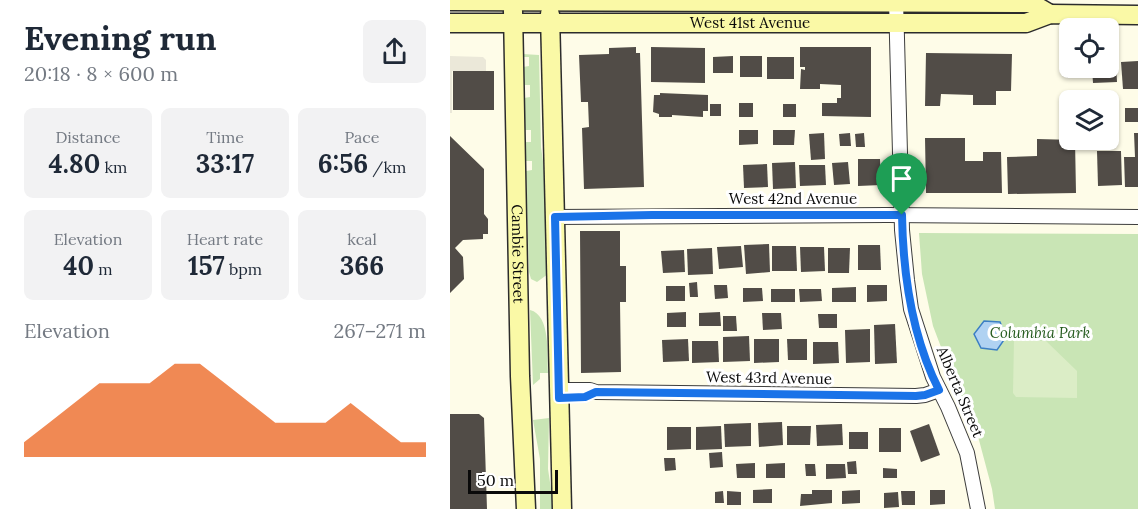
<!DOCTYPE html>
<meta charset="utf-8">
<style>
:root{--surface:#fff;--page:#f2f2f3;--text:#1f2937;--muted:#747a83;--accent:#ea580c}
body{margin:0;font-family:Lora,serif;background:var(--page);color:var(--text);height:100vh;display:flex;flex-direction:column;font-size:22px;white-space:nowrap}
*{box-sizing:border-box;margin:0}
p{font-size:20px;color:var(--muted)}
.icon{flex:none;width:33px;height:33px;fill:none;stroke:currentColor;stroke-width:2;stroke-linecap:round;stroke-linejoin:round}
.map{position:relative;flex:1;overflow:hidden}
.side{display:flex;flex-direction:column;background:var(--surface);width:450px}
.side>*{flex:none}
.controls{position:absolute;left:609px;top:18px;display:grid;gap:12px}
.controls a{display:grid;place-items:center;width:60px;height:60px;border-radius:9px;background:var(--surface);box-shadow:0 2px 4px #0004;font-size:30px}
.scale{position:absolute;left:18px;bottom:15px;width:90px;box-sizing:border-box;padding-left:6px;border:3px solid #0a0a0a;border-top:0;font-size:16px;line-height:21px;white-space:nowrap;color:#0a0a0a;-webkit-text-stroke:4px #fff;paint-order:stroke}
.pin{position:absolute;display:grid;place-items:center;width:51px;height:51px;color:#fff;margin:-62px -26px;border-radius:50% 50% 50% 0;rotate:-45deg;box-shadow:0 0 6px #0007}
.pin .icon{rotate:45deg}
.round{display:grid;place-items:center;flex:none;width:63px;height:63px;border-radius:9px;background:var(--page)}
.summary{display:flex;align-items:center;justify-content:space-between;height:102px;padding:0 24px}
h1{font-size:33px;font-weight:700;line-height:45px}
.metrics{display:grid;grid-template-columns:repeat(3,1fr);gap:9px;height:102px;padding:6px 24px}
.metrics div{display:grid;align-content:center;border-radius:9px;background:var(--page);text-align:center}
.metrics b{font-size:26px;font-weight:700}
.metrics small{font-size:16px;font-weight:400}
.metrics p{font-size:16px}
.chart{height:168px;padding:12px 24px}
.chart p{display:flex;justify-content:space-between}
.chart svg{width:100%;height:108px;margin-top:6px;fill:var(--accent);opacity:.7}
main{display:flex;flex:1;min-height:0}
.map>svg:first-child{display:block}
.green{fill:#c9e5b5}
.pitch{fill:#dbedc6}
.plaza{fill:#ebe8d9}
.water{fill:#b0d2f2;stroke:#3c7fc4;stroke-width:1.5}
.building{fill:#514c47}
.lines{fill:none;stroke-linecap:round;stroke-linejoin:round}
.minor-casing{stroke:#3d3d3d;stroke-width:16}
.secondary-casing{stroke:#2c2c2c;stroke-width:21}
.minor{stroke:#fff;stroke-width:14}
.secondary{stroke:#faf9a6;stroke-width:18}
.route-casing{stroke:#fff;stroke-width:12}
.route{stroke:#1a73e8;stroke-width:8}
.labels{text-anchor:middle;stroke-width:6;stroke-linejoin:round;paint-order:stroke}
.street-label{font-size:15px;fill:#0a0a0a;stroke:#fff}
.park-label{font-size:15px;font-style:italic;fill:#265c1f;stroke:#fff}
</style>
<main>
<section class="side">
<div class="summary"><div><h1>Evening run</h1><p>20:18 · 8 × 600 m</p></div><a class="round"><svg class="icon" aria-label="share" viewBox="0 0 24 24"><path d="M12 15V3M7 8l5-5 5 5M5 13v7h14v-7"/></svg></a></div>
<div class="metrics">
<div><p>Distance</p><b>4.80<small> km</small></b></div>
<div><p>Time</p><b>33:17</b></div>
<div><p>Pace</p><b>6:56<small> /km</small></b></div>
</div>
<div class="metrics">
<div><p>Elevation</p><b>40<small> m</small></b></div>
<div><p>Heart rate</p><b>157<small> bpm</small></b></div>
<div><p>kcal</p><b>366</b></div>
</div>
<div class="chart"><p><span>Elevation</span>267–271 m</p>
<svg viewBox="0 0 160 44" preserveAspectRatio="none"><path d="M0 44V38L10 30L20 22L30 14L40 14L50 14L60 6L70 6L80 14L90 22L100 30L110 30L120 30L130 22L140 30L150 38L160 38V44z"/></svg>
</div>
</section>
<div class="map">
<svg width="688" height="509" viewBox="0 0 688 509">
<rect width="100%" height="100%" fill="#fefce8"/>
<g class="green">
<path d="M73,54L89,55L91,147L97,190L98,274L87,282L81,279L79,272L76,171L82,170V161H75V142H81V130H74V98L80,97V85H73V67L79,66V57H72Z"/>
<path d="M469,233L688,234V509H545L542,489L525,425L502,376L483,326L472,274Z"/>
<path d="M80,310C101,315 97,355 98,373H90V379L83,385Z"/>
<path d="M99,418L98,469L104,509H90V459L83,420Z"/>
</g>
<path class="pitch" d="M564,340L596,341L627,371V398L566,397L563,393Z"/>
<path class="plaza" d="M0,56L33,57L36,60V71H2V113H0Z"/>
<path class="water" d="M534,321L550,322L556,337L547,350L531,348L524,334Z"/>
<g class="building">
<path d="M186,47V53H190L194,187L134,189L132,128L139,127L138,102H131L129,55L159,54V48Z"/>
<path d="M201,47L255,48V83L201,82Z"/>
<path d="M350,47H421V117L372,116V103H387V98H391V85L370,84V89H350L351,69L355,70V67H350Z"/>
<path d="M476,53L562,54L561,91H546V105H523V95L491,94L490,106H475Z"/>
<path d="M283,56V73H263V57Z"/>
<rect x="290" y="56" width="22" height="21"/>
<rect x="317" y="57" width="27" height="22"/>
<path d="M616,58H620V68H637V77L617,78Z"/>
<path d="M688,61V89H673L671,62Z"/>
<path d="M666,63L667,82L643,83L642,68H658V64Z"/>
<rect x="3" y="71" width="41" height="39"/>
<path d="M210,93L258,95V111H253V117L222,115V117H209V114L203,112L204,95H210Z"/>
<rect x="289" y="103" width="14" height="14"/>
<rect x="260" y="104" width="11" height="12"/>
<rect x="333" y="104" width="13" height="13"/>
<rect x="675" y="108" width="13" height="14"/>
<path d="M289,130H308V144L289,145Z"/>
<path d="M323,130H345L344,145H323Z"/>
<path d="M374,133L375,159L361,160L359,134Z"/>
<path d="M400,133L401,146H390L389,134Z"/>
<path d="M414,133L415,147H406L405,134Z"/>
<path d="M684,133H688V187H675L674,157H685Z"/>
<path d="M0,136L34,169V214L38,219V234H33V239L13,240L5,248L13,257L14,279L0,293Z"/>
<path d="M475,138H515V161H533V152H551L552,193H476Z"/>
<path d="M587,139L625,140L626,193L558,194L557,157L587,156Z"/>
<path d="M647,151H671L672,185L648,186Z"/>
<path d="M408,159H430L431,185L408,186Z"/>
<path d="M345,162L346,188L323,189L322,163Z"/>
<path d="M398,162L400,184L384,185L382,163Z"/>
<path d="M317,164L318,187L294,188L293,165Z"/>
<path d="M349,165H375L376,185L350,186Z"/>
<path d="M130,231H170V266H176V302H170L171,372L131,373Z"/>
<path d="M319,244L320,272L296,274L294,245Z"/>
<path d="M408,245H430L431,270H408Z"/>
<path d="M291,246L293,267L269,269L267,247Z"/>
<path d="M322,246H346L347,271H322Z"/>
<path d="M350,247H374L375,271L351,272Z"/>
<path d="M262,248L263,274L238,275L237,249Z"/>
<path d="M378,248H400L399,273H378Z"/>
<path d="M234,250L235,272L213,273L211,251Z"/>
<path d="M247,282L248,297H240L239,283Z"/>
<path d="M264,285H277L278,298L265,299Z"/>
<path d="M417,285H437V301L417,302Z"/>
<rect x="216" y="286" width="19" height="15"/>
<path d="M406,287V302H382V288Z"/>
<path d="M293,288H312L313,301L293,302Z"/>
<rect x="321" y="289" width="24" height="13"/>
<path d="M349,289H371L372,301L350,302Z"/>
<path d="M236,312V327H217V313Z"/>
<path d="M270,312L271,326H249V313Z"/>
<path d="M312,313H331L332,329L313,330Z"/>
<path d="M368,314H387V328H369Z"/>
<path d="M273,316H286L287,331H273Z"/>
<path d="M445,324L447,363L425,364L424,325Z"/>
<path d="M420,329V362L396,363L395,330Z"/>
<path d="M299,336L300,361L273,362V337Z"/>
<path d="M238,339L239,361L213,362L212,340Z"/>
<path d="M304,339H329V362L304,363Z"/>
<path d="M337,339H357V360H338Z"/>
<path d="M242,341H268L269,362L242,363Z"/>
<path d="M363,342H388L389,363L363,364Z"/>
<path d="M0,414H29L34,418L37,509H0Z"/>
<path d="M332,422L333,445L309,447L308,423Z"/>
<path d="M301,423V446L275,447L274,424Z"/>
<path d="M392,424L393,445L367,446L366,425Z"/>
<path d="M479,424L490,455L471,462L460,431Z"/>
<path d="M271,426L272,449L246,450V427Z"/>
<path d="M337,426H361L360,445H337Z"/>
<path d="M217,427H241V449L217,450Z"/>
<rect x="429" y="428" width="22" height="24"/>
<rect x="399" y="432" width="19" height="17"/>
<path d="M272,452L273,467L260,468L259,453Z"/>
<path d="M214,458H225L226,470L215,471Z"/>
<path d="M406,461L407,474H398L397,462Z"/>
<path d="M305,463V478H287L286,464Z"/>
<path d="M335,463V478H316V464Z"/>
<path d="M355,464H365L366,476H356Z"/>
<path d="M376,464H395L396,478L376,479Z"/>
<path d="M433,468L447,469V478H433Z"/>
<path d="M322,489V503H303V490Z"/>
<path d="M362,490H382V503L350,506L351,494H362Z"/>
<path d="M410,490V503L392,504V491Z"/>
<path d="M480,490H495V504L480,505Z"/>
<path d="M273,491L274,503H265V492Z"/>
<path d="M277,491L291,492V505H277Z"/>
<path d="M451,491H465V505H452Z"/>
<path d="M448,492L449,507L434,508V493Z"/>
</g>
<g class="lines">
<defs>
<g id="minor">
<path d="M446,0L452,230L457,280L461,309L483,377L498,407L517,453L528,509"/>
<path d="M105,217L437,215L688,217"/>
<path d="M109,390H140L146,392L466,396L475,395L489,390"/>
</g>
<g id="secondary">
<path d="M0,1L581,3L600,14"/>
<path id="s1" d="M63,11L70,376L76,509"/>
<path d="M100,14L112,509"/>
<path id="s2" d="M0,23H576L600,14L688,15"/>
</g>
</defs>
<use href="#minor" class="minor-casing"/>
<use href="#secondary" class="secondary-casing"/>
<use href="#minor" class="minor"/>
<use href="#secondary" class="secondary"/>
</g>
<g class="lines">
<defs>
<path id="route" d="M202,215H452C453,274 462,337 489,390L475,395L466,396L146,392L135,397L109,398L105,217Z"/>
</defs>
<use href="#route" class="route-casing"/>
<use href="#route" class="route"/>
</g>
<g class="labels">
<g class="street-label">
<text dy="5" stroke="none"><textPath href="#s2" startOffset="300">West 41st Avenue</textPath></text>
<text x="343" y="204">West 42nd Avenue</text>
<text dy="5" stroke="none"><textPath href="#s1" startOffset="243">Cambie Street</textPath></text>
<text transform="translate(319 378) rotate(1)" y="5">West 43rd Avenue</text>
<text transform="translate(510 392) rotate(67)" y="5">Alberta Street</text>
</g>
<g class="park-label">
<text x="590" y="338">Columbia Park</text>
</g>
</g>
</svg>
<div class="controls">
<a><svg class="icon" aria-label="locate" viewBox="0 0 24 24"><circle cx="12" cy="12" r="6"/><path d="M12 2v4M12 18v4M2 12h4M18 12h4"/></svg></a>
<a><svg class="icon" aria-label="layers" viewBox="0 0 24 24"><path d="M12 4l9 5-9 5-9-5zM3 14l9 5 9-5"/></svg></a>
</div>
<div class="scale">50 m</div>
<div class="pin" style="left:452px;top:215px;background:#1e9e55"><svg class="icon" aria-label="arrive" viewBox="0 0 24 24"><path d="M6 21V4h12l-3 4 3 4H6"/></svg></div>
</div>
</main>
